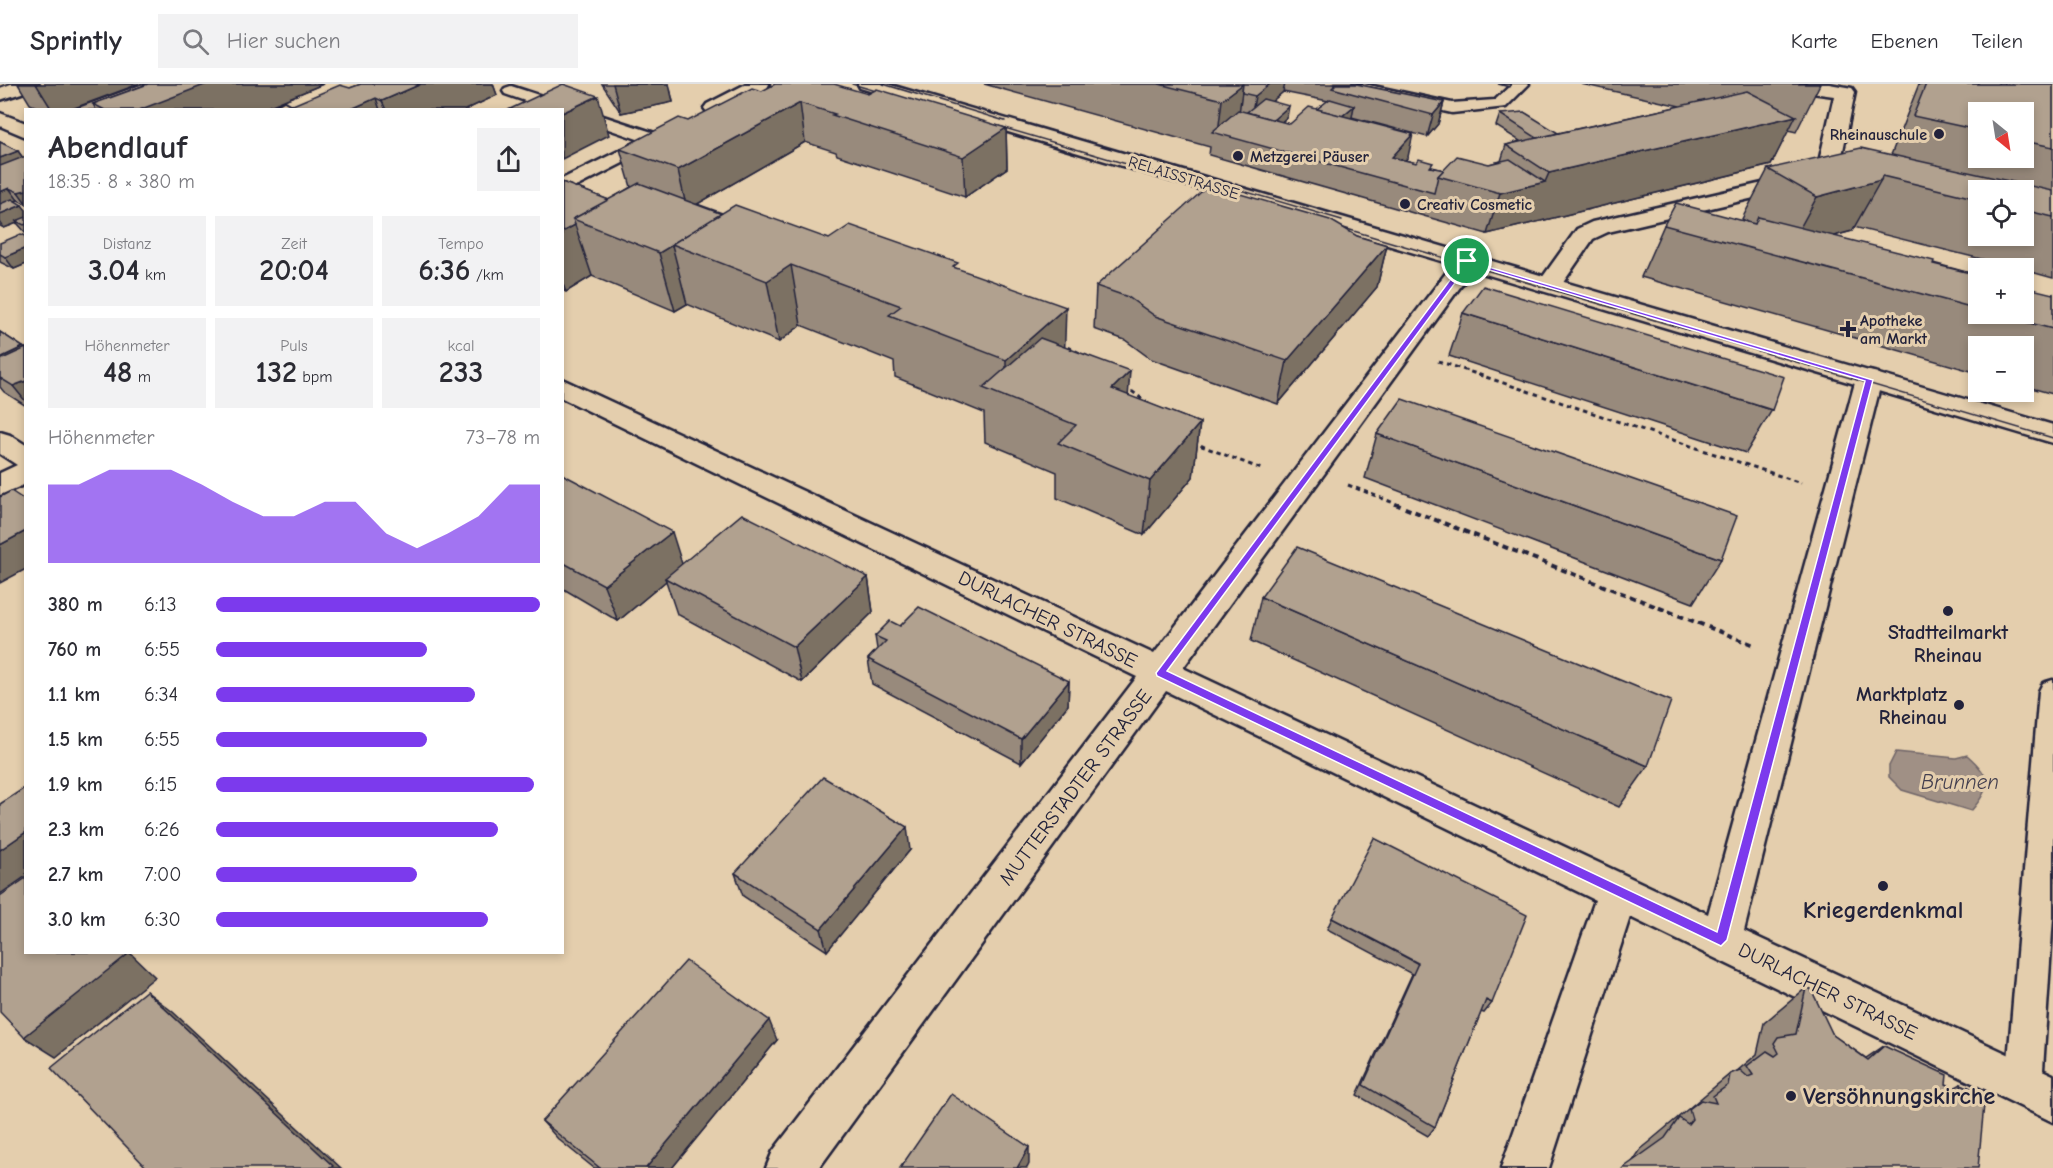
<!DOCTYPE html>
<html lang="de">
<meta charset="utf-8">
<style>
:root{--surface:#fff;--page:#f2f2f3;--text:#2b2b33;--muted:#7c7c81;--line:#e1e1e2;--accent:#7c3aed}
body{margin:0;font-family:"Comic Neue",sans-serif;background:var(--page);color:var(--text);height:100vh;display:flex;flex-direction:column;font-size:22px;white-space:nowrap}
*{box-sizing:border-box;margin:0}
p{font-size:20px;color:var(--muted)}
.icon{flex:none;width:33px;height:33px;fill:none;stroke:currentColor;stroke-width:2;stroke-linecap:round;stroke-linejoin:round}
.map{position:relative;flex:1;overflow:hidden}
.sheet{position:absolute;left:24px;top:24px;width:540px;height:846px;display:flex;flex-direction:column;background:var(--surface);border-radius:0px;box-shadow:0 3px 9px #0003}
.sheet>*{flex:none}
.needle{width:39px;rotate:150deg}
.buttons{position:absolute;left:1968px;top:18px;display:grid;gap:12px}
.buttons a{display:grid;place-items:center;width:66px;height:66px;border-radius:0px;background:var(--surface);box-shadow:0 3px 9px #0003;font-size:30px}
.pin{position:absolute;display:grid;place-items:center;width:51px;height:51px;color:#fff;margin:-26px;border:3px solid #fff;border-radius:50%;box-shadow:0 2px 6px #0007}
.round{display:grid;place-items:center;flex:none;width:63px;height:63px;border-radius:0px;background:var(--page)}
.headline{display:flex;align-items:center;justify-content:space-between;height:102px;padding:0 24px}
h1{font-size:33px;font-weight:600;line-height:45px}
.metrics{display:grid;grid-template-columns:repeat(3,1fr);gap:9px;height:102px;padding:6px 24px}
.metrics div{display:grid;align-content:center;border-radius:0px;background:var(--page);text-align:center}
.metrics b{font-size:30px;font-weight:600}
.metrics small{font-size:16px;font-weight:400}
.metrics p{font-size:16px}
.chart{height:168px;padding:12px 24px}
.chart p{display:flex;justify-content:space-between}
.chart svg{width:100%;height:108px;margin-top:6px;fill:var(--accent);opacity:.7}
ul{padding:0 24px;list-style:none;font-size:20px}
li{display:grid;grid-template-columns:96px 72px 1fr;align-items:center;height:45px}
li i{height:15px;border-radius:8px;background:var(--accent)}
header{display:flex;align-items:center;gap:36px;box-sizing:border-box;height:84px;padding:0 30px;background:var(--surface);border-bottom:2px solid var(--line)}
header strong{font-size:28px}
nav{display:flex;gap:33px;margin-inline-start:auto;font-size:21px}
.search{width:420px;height:54px;background:var(--page);display:flex;align-items:center;gap:15px;box-sizing:border-box;padding:0 21px;border-radius:0px;color:var(--muted);font-size:22px}
.map>svg:first-child{display:block}
.water{fill:#a09085;stroke:#6e6467;stroke-width:1.5}
.lines{fill:none;stroke-linecap:round;stroke-linejoin:round}
.service-casing{stroke:#22223b;stroke-width:5}
.minor-casing{stroke:#22223b;stroke-width:5}
.secondary-casing{stroke:#22223b;stroke-width:5}
.path-far1{stroke:#22223b;stroke-width:3;stroke-dasharray:4.5 4;stroke-linecap:butt}
.path{stroke:#22223b;stroke-width:4;stroke-dasharray:6 4.5;stroke-linecap:butt}
.service{fill:#e4cead;fill-rule:evenodd}
.minor{fill:#e4cead;fill-rule:evenodd}
.secondary{fill:#e4cead;fill-rule:evenodd}
.tram{stroke:#22223b;stroke-width:1.5}
.wall{fill:#988a7b;stroke:#22223b;stroke-width:1.5;fill-rule:evenodd}
.shaded-wall{fill:#7c7164;stroke:#22223b;stroke-width:1.5}
.building{fill:#b1a18f;stroke:#22223b;stroke-width:1.5}
.route{fill:#7c3aed;stroke:#fff;stroke-width:1.5;fill-rule:evenodd}
.poi-dot{fill:#22223b;stroke:#e4cead;stroke-width:2}
.labels{text-anchor:middle;stroke-width:6;stroke-linejoin:round;paint-order:stroke}
.far-poi-label{font-size:16px;font-weight:bold;fill:#22223b;stroke:#e4cead;text-anchor:start}
.far-street-label{font-size:16px;fill:#22223b;stroke:#e4cead}
.street-label{font-size:20px;fill:#22223b;stroke:#e4cead}
.poi-label{font-size:20px;font-weight:bold;fill:#22223b;stroke:#e4cead}
.water-label{font-size:21px;font-style:italic;fill:#423e4e;stroke:#e4cead}
.near-poi-label{font-size:24px;font-weight:bold;fill:#22223b;stroke:#e4cead}
</style>
<header>
<strong>Sprintly</strong>
<div class="search"><svg class="icon" aria-label="search" viewBox="0 0 24 24"><circle cx="10" cy="10" r="6"/><path d="M15 15l6 6"/></svg>Hier suchen</div>
<nav><a>Karte</a><a>Ebenen</a><a>Teilen</a></nav>
</header>
<div class="map">
<svg width="2053" height="1084" viewBox="0 0 2053 1084">
<rect width="100%" height="100%" fill="#e4cead"/>
<filter id="ink" filterUnits="userSpaceOnUse"><feTurbulence type="fractalNoise" baseFrequency=".0167" numOctaves="2"/><feDisplacementMap in="SourceGraphic" scale="12" xChannelSelector="R" yChannelSelector="G"/><feConvolveMatrix kernelMatrix="1 2 1 2 8 2 1 2 1" color-interpolation-filters="sRGB"/></filter>
<g filter="url(#ink)">
<path class="water" d="M1896,668L1956,674L1967,671C1991,692 1993,702 1971,727L1902,706L1889,693V682Z"/>
<g class="lines">
<defs>
<g id="service">
<path d="M1335,0H1364L1452,19L1495,16L1512,0H1529L1506,23L1452,29L1343,5Z"/>
<path d="M511,2L661,51L663,55L655,60L649,59L562,29V26H551L505,10L503,7L505,4Z"/>
<path d="M284,18L298,26H270Z"/>
<path d="M2053,596V832L2042,1001L2037,1014L2024,1019L2011,1014L2006,1001L2039,607L2043,599Z"/>
</g>
<g id="minor">
<path d="M11,0H39L37,4L0,16V4Z"/>
<path d="M746,0H769L767,4L721,28H707L704,24L707,20Z"/>
<path d="M1781,0H1829L1852,4L1855,8L1838,91L1835,96L1827,97L1819,96L1816,91L1834,12L1790,6L1783,4Z"/>
<path d="M0,29L26,39V53L0,42Z"/>
<path d="M663,45L670,47L673,51L670,55L562,110V95Z"/>
<path d="M1802,90L1810,91L1813,96L1810,101L1608,148L1593,155L1558,206L1549,208L1540,206L1537,201L1577,145L1592,138Z"/>
<path d="M1467,170L1475,172L1479,177L1183,584L1708,830L1856,295L1860,289L1869,287L1878,289L1882,295L1744,847L2053,991V1038L1630,833L1549,1084H1501L1595,816L1166,607L819,1084H766L773,1067L1137,593L562,314V295L1154,570L1459,172Z"/>
<path d="M0,348L10,351L26,361V400L0,411V389L17,381L0,370Z"/>
</g>
<path id="secondary" d="M858,0H887L2053,341V359L860,4Z"/>
</defs>
<use href="#service" class="service-casing"/>
<use href="#minor" class="minor-casing"/>
<use href="#secondary" class="secondary-casing"/>
<g class="path-far1">
<path d="M1060,260L1089,273"/>
<path d="M1438,277L1801,399"/>
<path d="M1125,302L1150,321"/>
<path d="M1194,356L1202,362L1264,386"/>
<path d="M1348,401L1399,421"/>
</g>
<path class="path" d="M1395,420L1754,561"/>
<use href="#service" class="service"/>
<use href="#minor" class="minor"/>
<use href="#secondary" class="secondary"/>
<g class="tram">
<path d="M852,0L890,11"/>
<path d="M883,0L1005,37"/>
<path d="M991,40L1221,108"/>
<path d="M1213,98L1342,136"/>
<path d="M1330,140L2053,354"/>
</g>
</g>
<g class="wall">
<path d="M18,0H139L69,26H43L30,20Z"/>
<path d="M141,0H323L260,26H71Z"/>
<path d="M361,0H493L497,11L465,26H281L350,4Z"/>
<path d="M602,0H669L673,18L621,29Z"/>
<path d="M984,0H1356L1444,18L1438,40L1427,53L1352,33L1351,34L1408,73L1405,76L1444,86L1489,80L1501,77L1506,61L1520,57L1496,42L1500,30L1558,49L1680,22L1581,0H1820L1796,48L1788,46L1771,81L1487,150L1209,71L1210,63ZM1283,8L1328,17L1317,25L1290,40L1282,38L1287,33L1272,17Z"/>
<path d="M1498,0H1511L1509,3Z"/>
<path d="M1919,0H2053V194L2024,186V184H2017L1854,143L1852,147L1833,152L1978,191V230H2024L2053,210V310L2024,302V262H1978V289L1641,193L1664,141L1746,137L1742,135L1768,85L1891,71ZM1978,28H2024V74H1978ZM1978,106H2024V152H1978Z"/>
<path d="M762,7L868,10L1006,44L1007,84L965,113L837,71L836,68L805,58L697,120L722,129L829,155L958,185L1064,263L1128,312L1200,339L1193,393L1144,451L1057,414V388L985,358L984,329L895,293L894,278L801,241L779,258L687,220L675,227L592,192L566,208L562,206V98L609,116L631,103L620,65Z"/>
<path d="M0,58L18,67L23,74L26,72V120L18,116L15,117L26,126V149L17,139L4,144L0,142Z"/>
<path d="M26,152V180L14,185L0,178V159Z"/>
<path d="M1357,152L1387,161L1377,203L1278,320L1151,275L1125,256L1094,245L1096,202Z"/>
<path d="M1463,229L1772,326L1746,369L1449,272Z"/>
<path d="M0,248L24,264H26V322L4,308L0,303Z"/>
<path d="M1377,350L1721,475L1693,519L1365,394Z"/>
<path d="M562,390L682,480L868,493L873,528L802,598L677,530L666,497L618,537L562,504Z"/>
<path d="M1261,513L1648,682L1619,723L1251,557Z"/>
<path d="M900,542L1069,597L1068,621L1021,679L872,600L868,575L877,565L875,552Z"/>
<path d="M910,766L827,867L743,812L735,789Z"/>
<path d="M1332,834L1492,919L1484,929L1481,928L1435,1043L1428,1052L1357,1011L1412,890L1327,845Z"/>
<path d="M1806,904L1833,951L1866,974L1884,962L1946,1000L1954,1004L1961,1000L1985,1010L1633,1077L1641,1065L1651,1057V1056L1730,990L1737,987L1757,970L1764,939Z"/>
<path d="M777,956L672,1084H594L558,1055L542,1037Z"/>
</g>
<g class="shaded-wall">
<path d="M36,0H139L69,26H52Z"/>
<path d="M207,0H323L260,26H127Z"/>
<path d="M421,0H493L497,11L465,26H386L382,17Z"/>
<path d="M613,0H669L673,18L621,29Z"/>
<path d="M1243,0L1238,37L1218,49L1222,16Z"/>
<path d="M1270,0H1285L1283,8L1251,35L1255,12Z"/>
<path d="M598,12L609,51L562,75V29Z"/>
<path d="M376,14L380,26H349Z"/>
<path d="M1444,18L1438,40L1427,53L1433,31Z"/>
<path d="M800,19L805,58L687,126L678,86Z"/>
<path d="M1289,22L1287,33L1261,56L1263,44Z"/>
<path d="M1354,22L1352,33L1330,52L1332,41Z"/>
<path d="M1796,32L1771,81L1487,150L1500,109L1545,98L1549,89Z"/>
<path d="M1006,44L1007,84L965,113L963,73Z"/>
<path d="M1413,50L1408,73L1387,96L1392,73Z"/>
<path d="M18,67L26,78L0,89V74Z"/>
<path d="M1881,96L1852,147L1789,164L1817,113Z"/>
<path d="M9,104L18,116L0,123V108Z"/>
<path d="M26,106V119L18,108Z"/>
<path d="M22,121L26,126V135L16,137L17,139L4,144L0,138V130Z"/>
<path d="M575,141L592,192L566,208L562,198V148Z"/>
<path d="M672,161L687,220L675,227L659,169Z"/>
<path d="M1387,161L1377,203L1278,320L1287,277Z"/>
<path d="M26,164V180L14,185L5,173Z"/>
<path d="M791,181L801,241L779,258L767,197Z"/>
<path d="M1066,223L1064,284L1006,313V276Z"/>
<path d="M23,263L26,266L0,291V274Z"/>
<path d="M1130,287L1126,341L1112,305Z"/>
<path d="M26,297V318L13,302Z"/>
<path d="M1200,339L1193,393L1144,451L1150,397Z"/>
<path d="M26,447V485L0,499V461Z"/>
<path d="M672,448L683,483L665,494L666,497L618,537L604,501Z"/>
<path d="M868,493L873,528L802,598L794,563Z"/>
<path d="M1069,597L1068,621L1021,679V655Z"/>
<path d="M907,743L910,766L827,867L821,845Z"/>
<path d="M26,748V792L0,810V766Z"/>
<path d="M124,868H129L155,893L56,973L24,953Z"/>
<path d="M146,907L173,928L341,1084H330Z"/>
<path d="M769,936L777,956L672,1084H646Z"/>
<path d="M1029,1063V1080L1027,1084H1017Z"/>
</g>
<g class="building">
<path d="M141,0H148L93,20L96,26H71Z"/>
<path d="M148,0H207L139,26H105L93,20Z"/>
<path d="M361,0H421L382,17L376,14L349,26H281L340,1L350,4Z"/>
<path d="M563,0L598,12L562,29V26H508Z"/>
<path d="M775,0H834L868,10L877,5L1006,44L963,73L832,31L835,30L800,19L678,86L620,65L679,34L688,37L752,4L762,7Z"/>
<path d="M1159,0H1243L1222,16Z"/>
<path d="M1243,0H1270L1255,12L1242,9Z"/>
<path d="M1336,0H1356L1444,18L1433,31L1332,4Z"/>
<path d="M1926,0H2053V63L2024,57V28H1978V46L1913,32Z"/>
<path d="M1747,7L1796,32L1549,89L1506,61Z"/>
<path d="M1263,15L1289,22L1273,36L1247,28Z"/>
<path d="M1330,15L1354,22L1342,32L1317,25Z"/>
<path d="M1309,23L1413,50L1392,73L1416,79L1419,75L1433,79L1430,83L1444,86L1438,92L1434,109L1212,48L1238,26L1290,40Z"/>
<path d="M1524,28L1558,49L1537,54L1500,30Z"/>
<path d="M0,58L18,67L0,74Z"/>
<path d="M1861,64L2053,107V133L2024,126V106H1978V115L1882,92L1881,96L1817,113L1768,85Z"/>
<path d="M26,72V106L18,108L9,104L0,108V82Z"/>
<path d="M1457,72L1489,80L1510,75L1545,98L1500,109L1438,92Z"/>
<path d="M562,98L609,116L573,135L575,141L562,148Z"/>
<path d="M639,99L722,130L672,160H674L659,169L573,135Z"/>
<path d="M1209,101L1330,136L1357,152L1387,161L1287,277L1155,232L1128,213L1096,202Z"/>
<path d="M12,115L22,121L0,130V120Z"/>
<path d="M1676,119L1755,140L1758,133L1934,177L1933,180L1978,191V225L1664,141Z"/>
<path d="M735,121L829,155L850,141L958,179L953,183L1066,223L1006,276L889,231L901,222L791,181L767,197L672,160Z"/>
<path d="M26,133V140L24,141L16,137Z"/>
<path d="M21,150L26,152V164L5,173L0,170V159Z"/>
<path d="M1483,202L1784,293L1772,326L1463,229Z"/>
<path d="M2024,203L2053,210V245L1994,230H2024Z"/>
<path d="M0,248L23,263L0,274Z"/>
<path d="M1040,254L1130,287L1112,305L1200,339L1150,397L1058,359L1076,341L983,304Z"/>
<path d="M26,264V297L13,302L0,294V276Z"/>
<path d="M1402,315L1737,432L1721,475L1377,350Z"/>
<path d="M562,390L672,448L604,501L562,478Z"/>
<path d="M11,407L26,417V447L0,461V413Z"/>
<path d="M742,430L868,493L794,563L665,494Z"/>
<path d="M1297,463L1671,617L1648,682L1261,513Z"/>
<path d="M919,523L1069,597L1021,655L868,575L886,557L875,552L890,537L900,542Z"/>
<path d="M823,693L907,743L821,845L735,789Z"/>
<path d="M26,703V748L0,766V720Z"/>
<path d="M1374,754L1527,831L1492,919L1486,916L1435,1043L1363,1001L1418,879L1332,834Z"/>
<path d="M26,794V868H124L127,871L24,953L0,928V812Z"/>
<path d="M686,877L769,936L646,1084H600L542,1037Z"/>
<path d="M1806,904L1811,905L1833,951L1868,976L1884,962L1947,991L1946,1000L1962,1008L1961,1000L1985,1010L1978,1084H1623L1665,1054L1679,1034L1688,1040L1692,1035L1689,1025L1701,1016L1716,1019L1713,1012L1728,1001L1730,990L1740,986L1748,993L1753,991L1747,982L1767,967L1775,972L1779,969L1774,959L1778,953L1796,950Z"/>
<path d="M146,907L333,1082L330,1084H147L51,984Z"/>
<path d="M951,1010L1029,1063L1017,1084H900Z"/>
</g>
</g>
<path class="route" d="M1465,176L1873,296L1727,856L1721,862L1157,592L1156,589ZM1469,180L1865,297L1717,848L1167,587Z"/>
<g class="poi-dot">
<circle cx="1939" cy="50" r="6"/>
<circle cx="1238" cy="72" r="6"/>
<circle cx="1405" cy="120" r="6"/>
<path d="M1845 236h6v6h6v6h-6v6h-6v-6h-6v-6h6z"/>
<circle cx="1948" cy="527" r="6"/>
<circle cx="1959" cy="621" r="6"/>
<circle cx="1883" cy="802" r="6"/>
<circle cx="1791" cy="1012" r="6"/>
</g>
<g class="labels">
<g class="far-poi-label">
<text x="1927" y="56" text-anchor="end">Rheinauschule</text>
<text x="1250" y="78">Metzgerei Päuser</text>
<text x="1417" y="126">Creativ Cosmetic</text>
<text x="1860" y="242">Apotheke<tspan x="1860" dy="18">am Markt</tspan></text>
</g>
<g class="far-street-label">
<text transform="translate(1184 93) rotate(17)" y="6">RELAISSTRASSE</text>
</g>
<g class="street-label">
<text transform="translate(1048 535) rotate(26)" y="7">DURLACHER STRASSE</text>
<text transform="translate(1075 703) rotate(-53)" y="7">MUTTERSTADTER STRASSE</text>
<text transform="translate(1828 907) rotate(26)" y="7">DURLACHER STRASSE</text>
</g>
<g class="poi-label">
<text x="1948" y="555">Stadtteilmarkt<tspan x="1948" dy="23">Rheinau</tspan></text>
<text x="1947" y="617" text-anchor="end">Marktplatz<tspan x="1947" dy="23">Rheinau</tspan></text>
</g>
<g class="water-label">
<text x="1960" y="705">Brunnen</text>
</g>
<g class="near-poi-label">
<text x="1883" y="834">Kriegerdenkmal</text>
<text x="1803" y="1020" text-anchor="start">Versöhnungskirche</text>
</g>
</g>
</svg>
<div class="buttons">
<a><svg class="needle" viewBox="-14 -14 28 28"><path d="M0-13l5 13h-10z" fill="#e53935"/><path d="M0 13l5-13h-10z" fill="#7c7c81"/></svg></a>
<a><svg class="icon" aria-label="locate" viewBox="0 0 24 24"><circle cx="12" cy="12" r="6"/><path d="M12 2v4M12 18v4M2 12h4M18 12h4"/></svg></a>
<a>+</a>
<a>−</a>
</div>
<div class="pin" style="left:1467px;top:177px;background:#1e9e55"><svg class="icon" aria-label="arrive" viewBox="0 0 24 24"><path d="M6 21V4h12l-3 4 3 4H6"/></svg></div>
<section class="sheet">
<div class="headline"><div><h1>Abendlauf</h1><p>18:35 · 8 × 380 m</p></div><a class="round"><svg class="icon" aria-label="share" viewBox="0 0 24 24"><path d="M12 15V3M7 8l5-5 5 5M5 13v7h14v-7"/></svg></a></div>
<div class="metrics">
<div><p>Distanz</p><b>3.04<small> km</small></b></div>
<div><p>Zeit</p><b>20:04</b></div>
<div><p>Tempo</p><b>6:36<small> /km</small></b></div>
</div>
<div class="metrics">
<div><p>Höhenmeter</p><b>48<small> m</small></b></div>
<div><p>Puls</p><b>132<small> bpm</small></b></div>
<div><p>kcal</p><b>233</b></div>
</div>
<div class="chart"><p><span>Höhenmeter</span>73–78 m</p>
<svg viewBox="0 0 160 44" preserveAspectRatio="none"><path d="M0 44V12L10 12L20 6L30 6L40 6L50 12L60 19L70 25L80 25L90 19L100 19L110 32L120 38L130 32L140 25L150 12L160 12V44z"/></svg>
</div>
<ul>
<li><b>380 m</b>6:13<i style="width:100%"></i></li>
<li><b>760 m</b>6:55<i style="width:65%"></i></li>
<li><b>1.1 km</b>6:34<i style="width:80%"></i></li>
<li><b>1.5 km</b>6:55<i style="width:65%"></i></li>
<li><b>1.9 km</b>6:15<i style="width:98%"></i></li>
<li><b>2.3 km</b>6:26<i style="width:87%"></i></li>
<li><b>2.7 km</b>7:00<i style="width:62%"></i></li>
<li><b>3.0 km</b>6:30<i style="width:84%"></i></li>
</ul>
</section>
</div>
